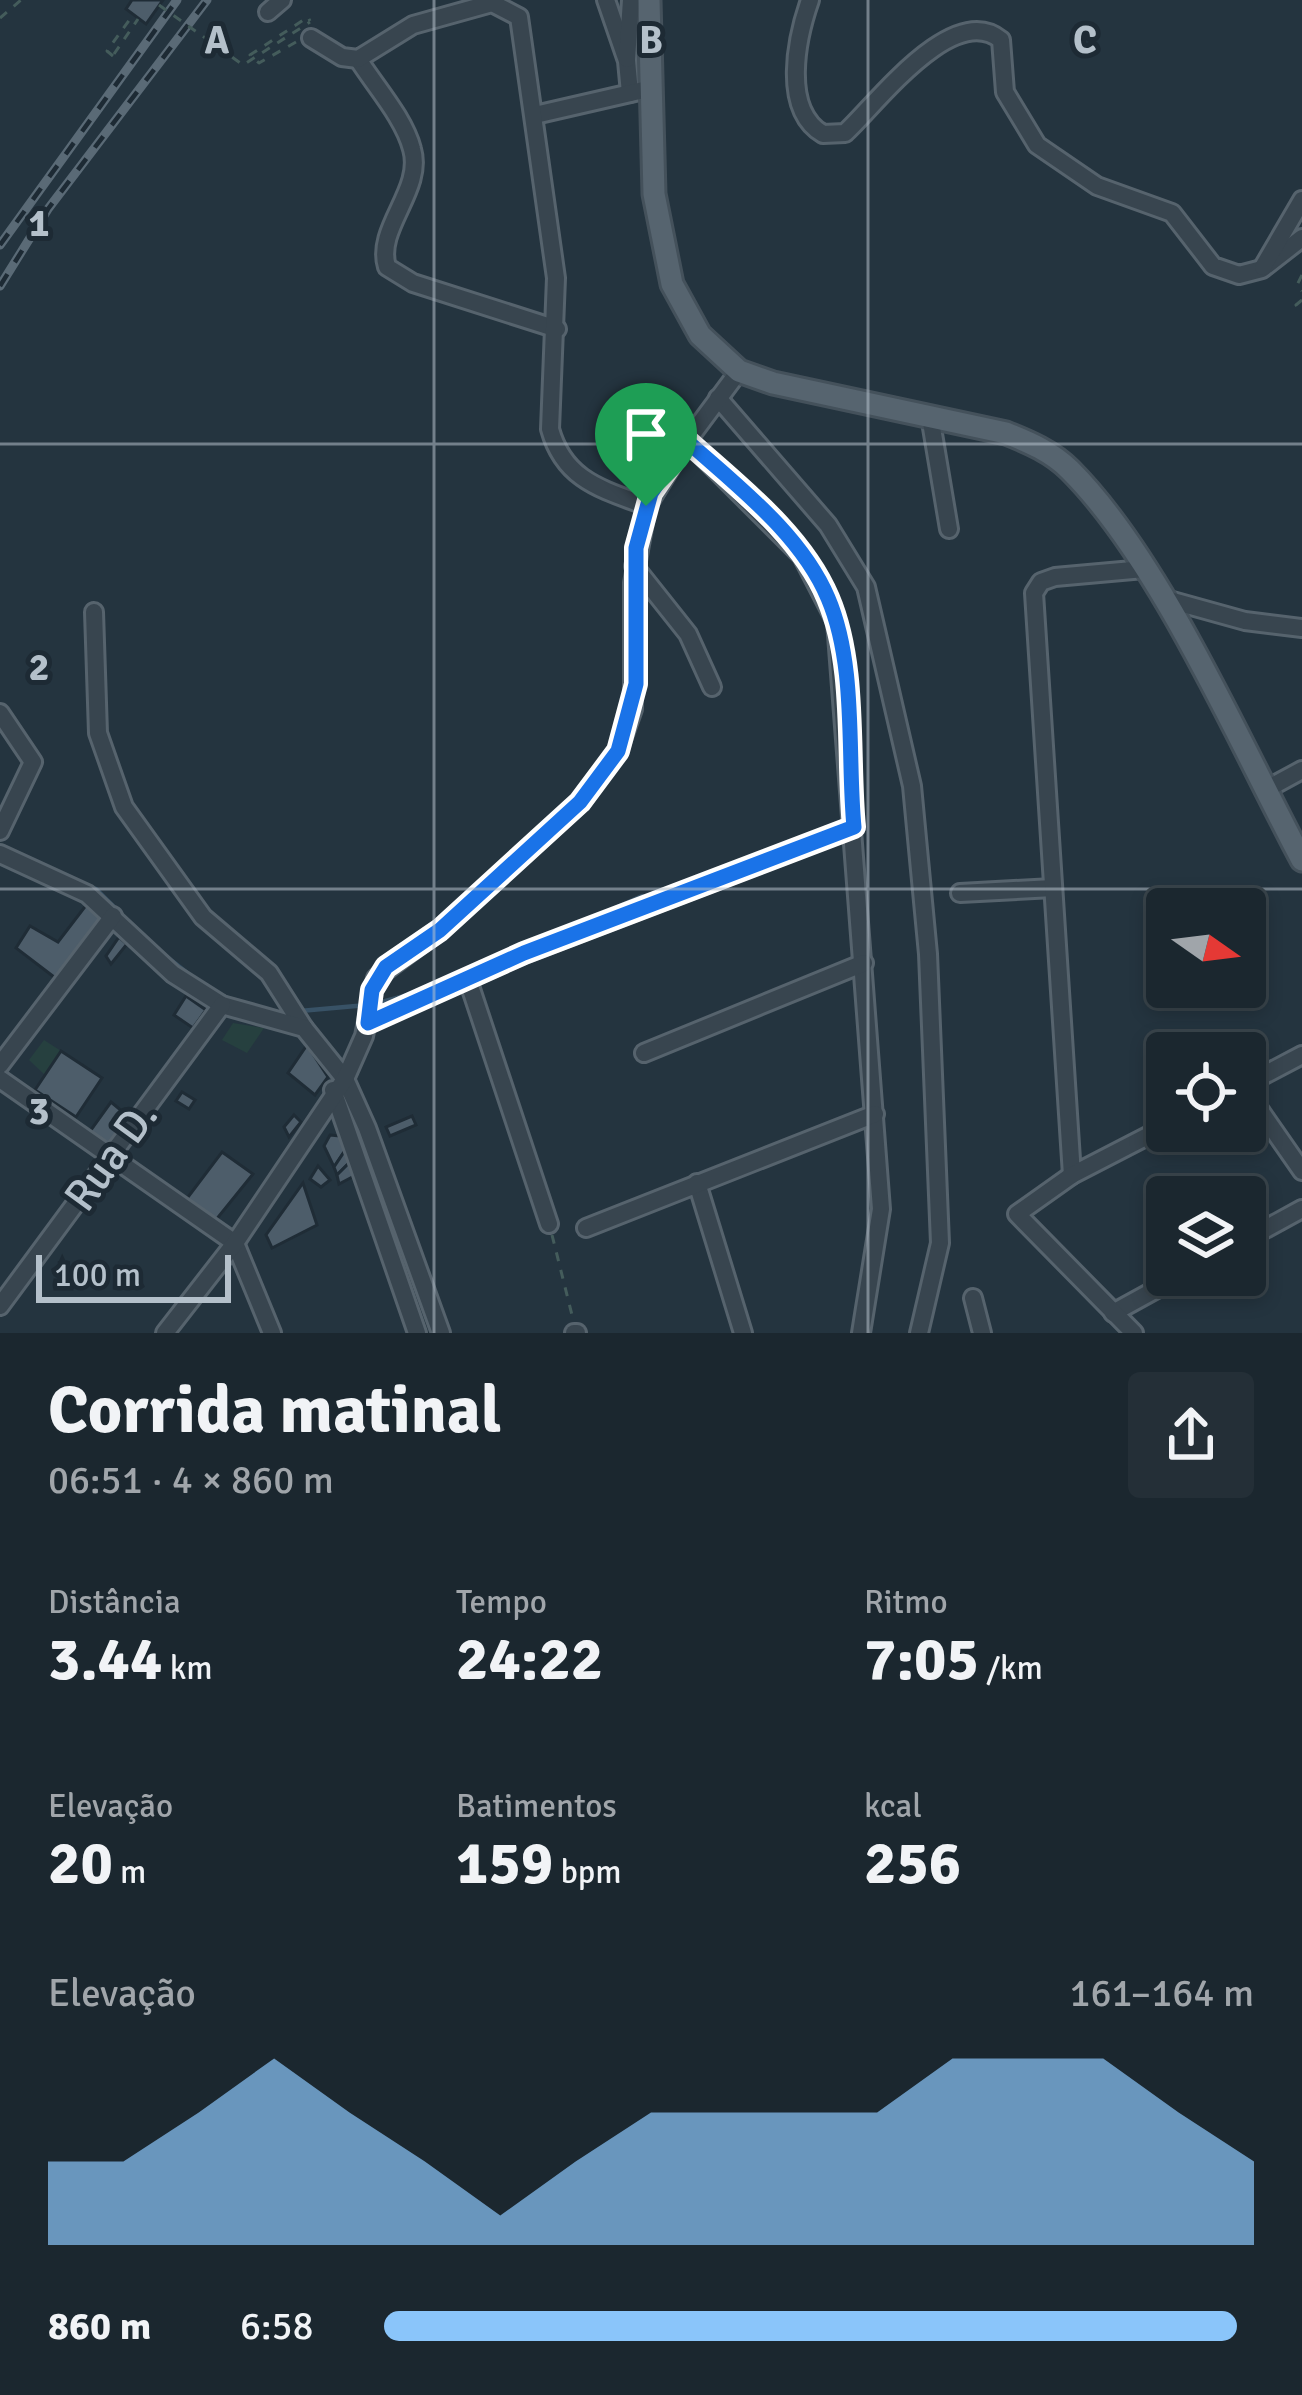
<!DOCTYPE html>
<html lang="pt">
<meta charset="utf-8">
<style>
:root{--surface:#1b272f;--page:#242f37;--text:#f1f3f6;--muted:#a0a5aa;--line:#39444b;--accent:#8ac5fa}
body{margin:0;font-family:Signika,sans-serif;background:var(--page);color:var(--text);height:100vh;display:flex;flex-direction:column;font-size:45px;white-space:nowrap}
*{box-sizing:border-box;margin:0}
p{font-size:39px;color:var(--muted)}
.icon{flex:none;width:66px;height:66px;fill:none;stroke:currentColor;stroke-width:2;stroke-linecap:round;stroke-linejoin:round}
.map{position:relative;height:1333px;overflow:hidden}
.drawer{display:flex;flex-direction:column;background:var(--surface);flex:1}
.drawer>*{flex:none}
.needle{width:78px;rotate:104deg}
.fabs{position:absolute;left:1146px;top:888px;display:grid;gap:24px}
.fabs a{display:grid;place-items:center;width:120px;height:120px;border-radius:12px;background:var(--surface);box-shadow:0 6px 18px #0003,0 0 0 3px var(--line);font-size:60px}
.scale{position:absolute;left:36px;bottom:30px;width:195px;box-sizing:border-box;padding-left:12px;border:6px solid #b4c0ca;border-top:0;font-size:33px;line-height:42px;white-space:nowrap;color:#b4c0ca;-webkit-text-stroke:9px #1d2a34;paint-order:stroke}
.pin{position:absolute;display:grid;place-items:center;width:102px;height:102px;color:#fff;margin:-123px -51px;border-radius:50% 50% 50% 0;rotate:-45deg;box-shadow:0 0 12px #0007}
.pin .icon{rotate:45deg}
.round{display:grid;place-items:center;flex:none;width:126px;height:126px;border-radius:12px;background:var(--page)}
.overview{display:flex;align-items:center;justify-content:space-between;height:204px;padding:0 48px}
h1{font-size:66px;font-weight:700;line-height:90px}
.figures{display:grid;grid-template-columns:repeat(3,1fr);gap:18px;height:204px;padding:12px 48px}
.figures div{display:grid;align-content:center}
.figures b{font-size:60px;font-weight:700}
.figures small{font-size:33px;font-weight:400}
.figures p{font-size:33px}
.chart{height:336px;padding:24px 48px}
.chart p{display:flex;justify-content:space-between}
.chart svg{width:100%;height:216px;margin-top:12px;fill:var(--accent);opacity:.7}
ul{padding:0 48px;list-style:none;font-size:39px}
li{display:grid;grid-template-columns:192px 144px 1fr;align-items:center;height:90px}
li i{height:30px;border-radius:15px;background:var(--accent)}
.map>svg:first-child{display:block}
.green{fill:#26403f}
.lines{fill:none;stroke-linecap:round;stroke-linejoin:round}
.stream{stroke:#385266;stroke-width:4.5}
.building{fill:#4d5d6a;stroke:#1f2c36;stroke-width:3}
.minor-casing{stroke:#56636d;stroke-width:22}
.major-casing{stroke:#44515b;stroke-width:27}
.path{stroke:#445c5b;stroke-width:3;stroke-dasharray:9 9;stroke-linecap:butt}
.minor{stroke:#38454f;stroke-width:16}
.major{stroke:#56646f;stroke-width:21}
.rail-casing{stroke:#5a6a76;stroke-width:9}
.rail{stroke:#1d2a34;stroke-width:4.5;stroke-dasharray:14;stroke-linecap:butt}
.path-bridge{stroke:#445c5b;stroke-width:3;stroke-dasharray:9 9;stroke-linecap:butt}
.route-casing{stroke:#fff;stroke-width:24}
.route{stroke:#1a73e8;stroke-width:15}
.grid{fill:none;stroke:#b4c0ca;stroke-width:3;stroke-opacity:0.55}
.labels{text-anchor:middle;stroke-width:10;stroke-linejoin:round;paint-order:stroke}
.street-label{font-size:45px;fill:#b4c0ca;stroke:#1d2a34}
.grid-label{font-size:39px;text-anchor:middle;font-weight:bold;fill:#b4c0ca;stroke:#1d2a34;stroke-width:10;stroke-linejoin:round;paint-order:stroke}
</style>
<div class="map">
<svg width="1302" height="1333" viewBox="0 0 1302 1333">
<rect width="100%" height="100%" fill="#24343f"/>
<g class="green">
<path d="M233,1023L264,1028L247,1053L222,1040Z"/>
<path d="M44,1040L61,1051L45,1075L29,1060Z"/>
</g>
<g class="lines">
<g class="stream">
<path d="M71,878L96,889L115,908"/>
<path d="M573,927L642,896"/>
<path d="M167,957L186,972"/>
<path d="M378,1003L419,992"/>
<path d="M300,1011L367,1005"/>
</g>
</g>
<g class="building">
<path d="M132,0H163L146,24L126,9Z"/>
<path d="M87,904L102,918L58,980L16,948L30,926L58,942Z"/>
<path d="M119,937L127,944L111,964L106,956Z"/>
<path d="M186,996L206,1010L193,1028L174,1015Z"/>
<path d="M307,1045L328,1077L315,1095L288,1073Z"/>
<path d="M61,1051L102,1078L76,1117L35,1090Z"/>
<path d="M182,1092L195,1100L189,1109L176,1101Z"/>
<path d="M111,1102L129,1117L108,1147L88,1134Z"/>
<path d="M294,1115L301,1122L289,1137L284,1127Z"/>
<path d="M412,1116L416,1125L390,1136L386,1127Z"/>
<path d="M330,1135L340,1136L346,1149L334,1167L324,1146Z"/>
<path d="M346,1149L349,1163L337,1175L334,1167Z"/>
<path d="M222,1152L253,1174L211,1226L182,1205Z"/>
<path d="M349,1163L356,1175L339,1184L337,1175Z"/>
<path d="M318,1166L330,1180L321,1187L310,1179Z"/>
<path d="M303,1183L317,1225L272,1248L266,1235Z"/>
</g>
<g class="lines">
<defs>
<g id="minor">
<path d="M606,0L627,61L630,93"/>
<path d="M810,0C797,37 781,109 823,134L845,133C874,107 953,0 1001,40L1005,92L1037,145L1097,186L1172,213L1213,266L1239,275L1262,269L1302,238"/>
<path d="M268,12L282,0"/>
<path d="M358,59C375,86 404,118 412,149C424,190 375,228 387,267L413,283L557,329"/>
<path d="M627,59L631,0"/>
<path d="M535,115L648,89"/>
<path d="M1263,267L1302,200"/>
<path d="M718,398L828,525L866,587L912,786L928,954L940,1243L919,1333"/>
<path d="M930,416L949,529"/>
<path d="M687,441L739,371"/>
<path d="M647,506L687,441L802,556L836,622L881,1209L861,1333"/>
<path d="M634,566L688,634L712,687"/>
<path d="M1162,598L1245,621L1302,628"/>
<path d="M94,612L98,733L124,807L203,917L269,973L304,1028"/>
<path d="M0,713L33,762L0,831"/>
<path d="M1265,790L1302,770"/>
<path d="M0,854L87,894L173,974L222,1005L304,1028L345,1079L367,1128L441,1333"/>
<path d="M960,893L1053,888"/>
<path d="M468,980L549,1224"/>
<path d="M368,1023L524,954L855,827"/>
<path d="M644,1053L864,963"/>
<path d="M0,1065L113,916"/>
<path d="M0,1079L235,1243L272,1333"/>
<path d="M1245,1085L1302,1055"/>
<path d="M1245,1089L1302,1171"/>
<path d="M333,1090L417,1333"/>
<path d="M1072,1175L1034,593L1041,582L1055,577L1144,569"/>
<path d="M697,1183L743,1333"/>
<path d="M586,1228L875,1114"/>
<path d="M1245,1240L1302,1209"/>
<path d="M973,1298L982,1333"/>
<path d="M0,1306L222,1005"/>
<path d="M1113,1313L1182,1275"/>
<path d="M165,1333L235,1243L345,1079L364,1036L376,978L440,930L581,802L618,751L633,709V583L647,506C601,489 564,480 550,429L556,278L519,17L492,3L413,25L358,59L342,57L311,38"/>
<path d="M574,1333H577"/>
<path d="M1134,1333L1017,1214L1072,1175L1167,1126"/>
</g>
<path id="major" d="M649,0L654,194L672,284L700,335L739,371L773,383L1006,433C1029,442 1052,452 1070,470C1161,561 1240,744 1302,860"/>
</defs>
<use href="#minor" class="minor-casing"/>
<use href="#major" class="major-casing"/>
<g class="path">
<path d="M0,18L21,0"/>
<path d="M296,42L259,63L250,55L308,17L310,21"/>
<path d="M114,54L138,19"/>
<path d="M113,56L107,51L130,19"/>
<path d="M1302,275L1297,285L1302,291"/>
<path d="M1302,300L1296,305L1302,312"/>
<path d="M552,1235L573,1319"/>
</g>
<use href="#minor" class="minor"/>
<use href="#major" class="major"/>
<defs>
<g id="rail">
<path d="M0,245L177,0"/>
<path d="M0,286L48,209L207,0"/>
</g>
</defs>
<use href="#rail" class="rail-casing"/>
<use href="#rail" class="rail"/>
<path class="path-bridge" d="M159,5L243,65L310,22"/>
</g>
<g class="lines">
<defs>
<path id="route" d="M687,441C737,486 801,534 828,598C857,666 847,754 854,827L524,953L368,1023L372,990L386,967L440,930L580,802L618,751L636,684V548L651,493Z"/>
</defs>
<use href="#route" class="route-casing"/>
<use href="#route" class="route"/>
</g>
<path class="grid" d="M434,0V1333M868,0V1333M0,444H1302M0,889H1302"/>
<g class="labels">
<g class="street-label">
<text transform="translate(110 1155) rotate(-54)" y="16">Rua D.</text>
</g>
</g>
<g class="grid-label">
<text x="217" y="53">A</text>
<text x="651" y="53">B</text>
<text x="1085" y="53">C</text>
<text x="39" y="236">1</text>
<text x="39" y="680">2</text>
<text x="39" y="1124">3</text>
</g>
</svg>
<div class="fabs">
<a><svg class="needle" viewBox="-14 -14 28 28"><path d="M0-13l5 13h-10z" fill="#e53935"/><path d="M0 13l5-13h-10z" fill="#a0a5aa"/></svg></a>
<a><svg class="icon" aria-label="locate" viewBox="0 0 24 24"><circle cx="12" cy="12" r="6"/><path d="M12 2v4M12 18v4M2 12h4M18 12h4"/></svg></a>
<a><svg class="icon" aria-label="layers" viewBox="0 0 24 24"><path d="M12 4l9 5-9 5-9-5zM3 14l9 5 9-5"/></svg></a>
</div>
<div class="scale">100 m</div>
<div class="pin" style="left:646px;top:506px;background:#1e9e55"><svg class="icon" aria-label="arrive" viewBox="0 0 24 24"><path d="M6 21V4h12l-3 4 3 4H6"/></svg></div>
</div>
<section class="drawer">
<div class="overview"><div><h1>Corrida matinal</h1><p>06:51 · 4 × 860 m</p></div><a class="round"><svg class="icon" aria-label="share" viewBox="0 0 24 24"><path d="M12 15V3M7 8l5-5 5 5M5 13v7h14v-7"/></svg></a></div>
<div class="figures">
<div><p>Distância</p><b>3.44<small> km</small></b></div>
<div><p>Tempo</p><b>24:22</b></div>
<div><p>Ritmo</p><b>7:05<small> /km</small></b></div>
</div>
<div class="figures">
<div><p>Elevação</p><b>20<small> m</small></b></div>
<div><p>Batimentos</p><b>159<small> bpm</small></b></div>
<div><p>kcal</p><b>256</b></div>
</div>
<div class="chart"><p><span>Elevação</span>161–164 m</p>
<svg viewBox="0 0 160 44" preserveAspectRatio="none"><path d="M0 44V27L10 27L20 17L30 6L40 17L50 27L60 38L70 27L80 17L90 17L100 17L110 17L120 6L130 6L140 6L150 17L160 27V44z"/></svg>
</div>
<ul>
<li><b>860 m</b>6:58<i style="width:98%"></i></li>
</ul>
</section>
